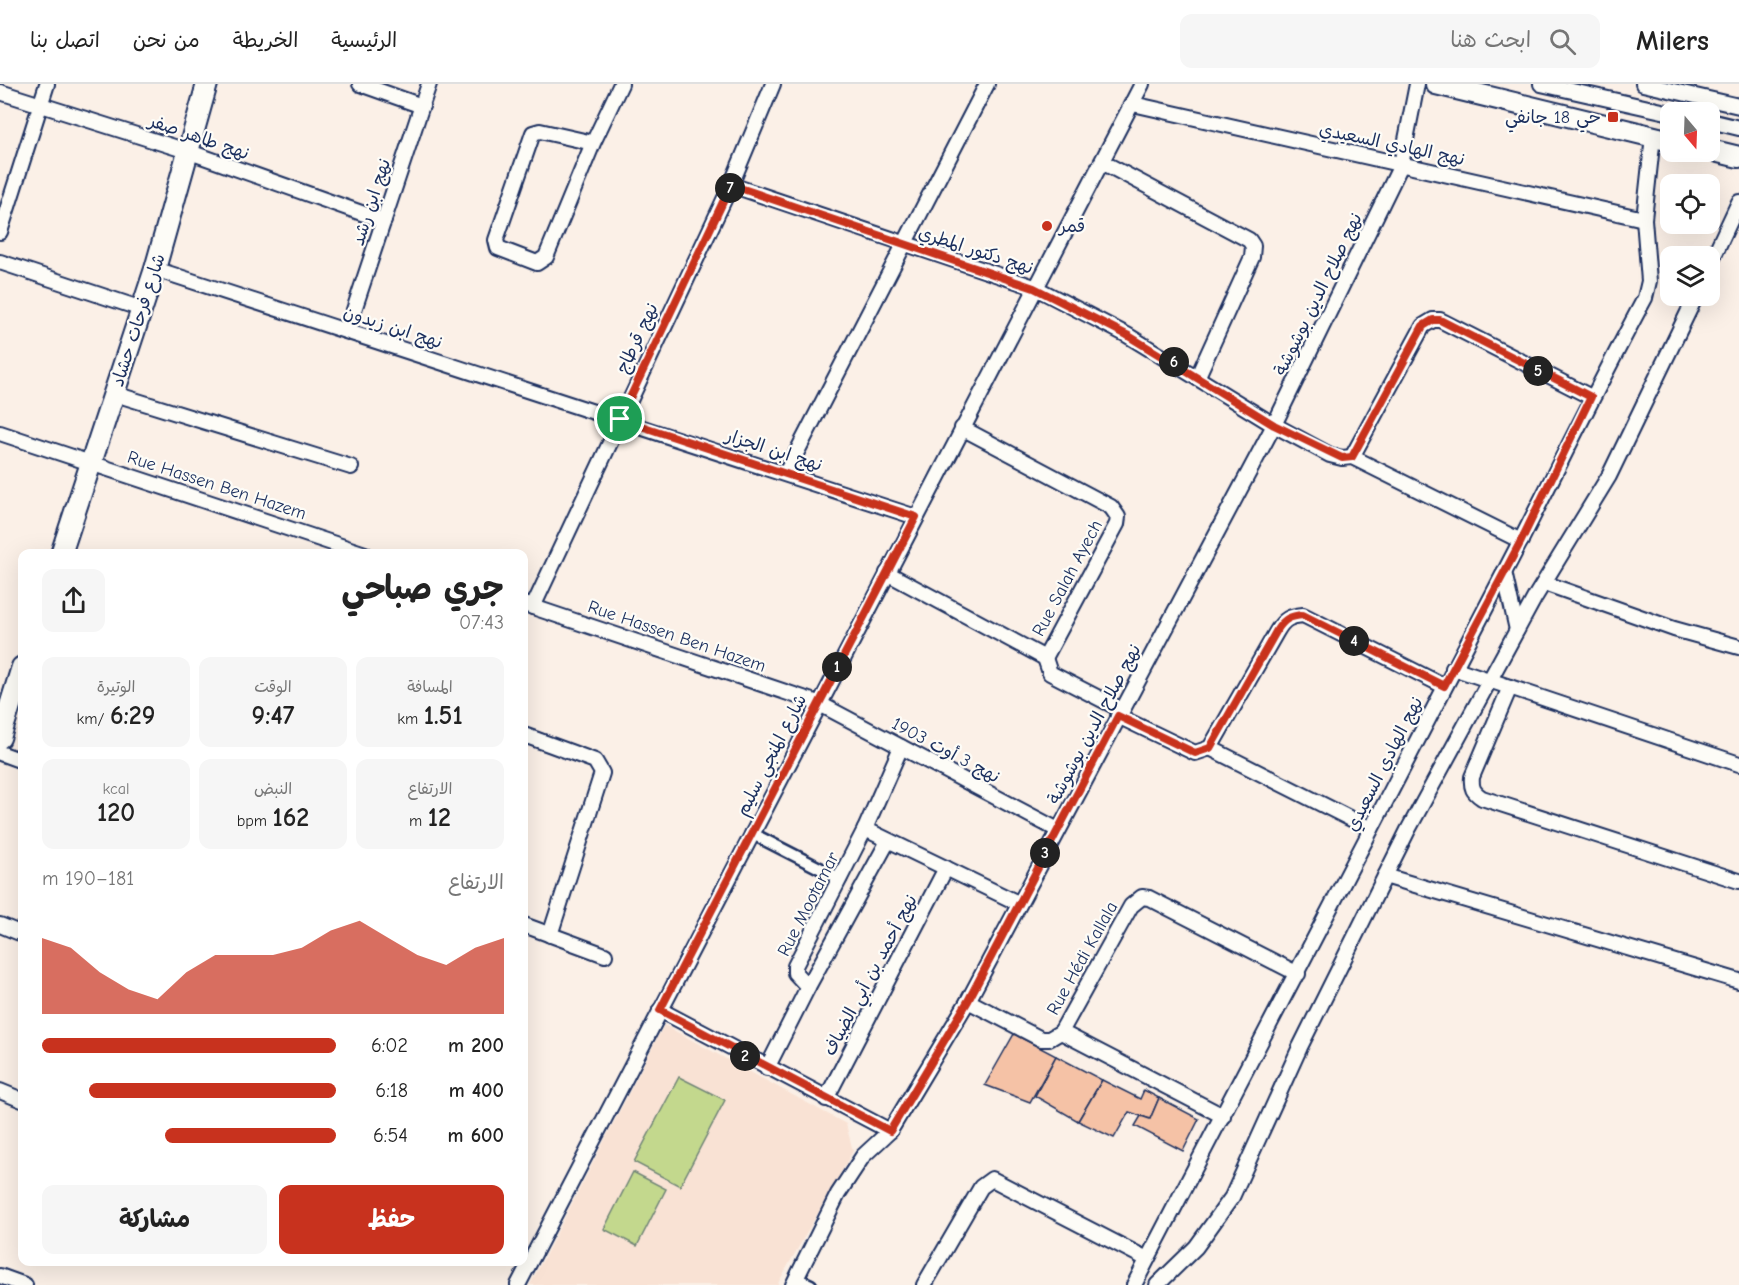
<!DOCTYPE html>
<html lang="ar">
<meta charset="utf-8">
<style>
:root{--surface:#fff;--page:#f6f6f6;--text:#222;--muted:#767676;--line:#e0e0e0;--accent:#c8321e}
body{margin:0;font-family:"Comic Neue","Playpen Sans Arabic",sans-serif;background:var(--page);color:var(--text);direction:rtl;height:100vh;display:flex;flex-direction:column;font-size:22px;white-space:nowrap}
*{box-sizing:border-box;margin:0}
p{font-size:20px;color:var(--muted)}
.icon{flex:none;width:33px;height:33px;fill:none;stroke:currentColor;stroke-width:2;stroke-linecap:round;stroke-linejoin:round}
.map{position:relative;flex:1;overflow:hidden;direction:ltr}
.drawer{position:absolute;left:18px;top:465px;width:510px;height:717px;display:flex;flex-direction:column;background:var(--surface);border-radius:12px;box-shadow:0 6px 24px #0002;direction:rtl}
.drawer>*{flex:none}
.needle{width:39px;rotate:161deg}
.tools{position:absolute;left:1660px;top:18px;display:grid;gap:12px}
.tools a{display:grid;place-items:center;width:60px;height:60px;border-radius:12px;background:var(--surface);box-shadow:0 6px 24px #0002;font-size:30px}
.pin{position:absolute;display:grid;place-items:center;width:51px;height:51px;color:#fff;margin:-26px;border:3px solid #fff;border-radius:50%;box-shadow:0 2px 6px #0007}
.km{position:absolute;width:30px;height:30px;margin:-15px;border-radius:50%;background:#222;color:#fff;font-size:16px;line-height:30px;text-align:center}
.round{display:grid;place-items:center;flex:none;width:63px;height:63px;border-radius:12px;background:var(--page)}
.summary{display:flex;align-items:center;justify-content:space-between;height:102px;padding:0 24px}
h1{font-size:33px;font-weight:700;line-height:45px}
.metrics{display:grid;grid-template-columns:repeat(3,1fr);gap:9px;height:102px;padding:6px 24px}
.metrics div{display:grid;align-content:center;border-radius:12px;background:var(--page);text-align:center}
.metrics b{font-size:26px;font-weight:700}
.metrics small{font-size:16px;font-weight:400}
.metrics p{font-size:16px}
.chart{height:168px;padding:12px 24px}
.chart p{display:flex;justify-content:space-between}
.chart svg{width:100%;height:108px;margin-top:6px;fill:var(--accent);opacity:.7}
.cta{display:flex;gap:12px;margin-top:auto;padding:12px 24px}
.cta a{flex:1;height:69px;border-radius:12px;background:var(--accent);color:#fff;font-size:24px;font-weight:700;line-height:69px;text-align:center}
.cta a+a{background:var(--page);color:var(--text)}
ul{padding:0 24px;list-style:none;font-size:20px}
li{display:grid;grid-template-columns:96px 72px 1fr;align-items:center;height:45px}
li i{height:15px;border-radius:8px;background:var(--accent)}
header{display:flex;align-items:center;gap:36px;box-sizing:border-box;height:84px;padding:0 30px;background:var(--surface);border-bottom:2px solid var(--line)}
header strong{font-size:28px}
nav{display:flex;gap:33px;margin-inline-start:auto;font-size:21px}
.search{width:420px;height:54px;background:var(--page);display:flex;align-items:center;gap:15px;box-sizing:border-box;padding:0 21px;border-radius:12px;color:var(--muted);font-size:22px}
.map>svg:first-child{display:block}
.built{fill:#f9e2d4}
.green{fill:#c3d88d;stroke:#6f8476;stroke-width:1.5}
.building{fill:#f5c2a6;stroke:#1b2f5e;stroke-width:1.5}
.lines{fill:none;stroke-linecap:round;stroke-linejoin:round}
.pedestrian-casing{stroke:#1b2f5e;stroke-width:15}
.minor-casing{stroke:#1b2f5e;stroke-width:18}
.secondary-casing{stroke:#1b2f5e;stroke-width:24}
.pedestrian{stroke:#fdfcf7;stroke-width:10}
.minor{stroke:#fdfcf7;stroke-width:14}
.secondary{stroke:#fdfcf7;stroke-width:20}
.route-casing{stroke:#fff;stroke-width:12}
.route{stroke:#c8321e;stroke-width:8}
.poi-dot{fill:#c8321e;stroke:#fdfcf7;stroke-width:2}
.labels{text-anchor:middle;stroke-width:4.5;stroke-linejoin:round;paint-order:stroke}
.poi-label{font-size:18px;fill:#1b2f5e;stroke:#fdfcf7;text-anchor:end}
.street-label{font-size:18px;fill:#1b2f5e;stroke:#fdfcf7}
</style>
<header>
<strong>Milers</strong>
<div class="search"><svg class="icon" aria-label="search" viewBox="0 0 24 24"><circle cx="10" cy="10" r="6"/><path d="M15 15l6 6"/></svg>ابحث هنا</div>
<nav><a>الرئيسية</a><a>الخريطة</a><a>من نحن</a><a>اتصل بنا</a></nav>
</header>
<div class="map">
<svg width="1739" height="1201" viewBox="0 0 1739 1201">
<rect width="100%" height="100%" fill="#fbf0e7"/>
<filter id="ink" filterUnits="userSpaceOnUse"><feTurbulence type="fractalNoise" baseFrequency=".0167" numOctaves="2"/><feDisplacementMap in="SourceGraphic" scale="12" xChannelSelector="R" yChannelSelector="G"/><feConvolveMatrix kernelMatrix="1 2 1 2 8 2 1 2 1" color-interpolation-filters="sRGB"/></filter>
<g filter="url(#ink)">
<path class="built" d="M664,941L846,1040L853,1067L777,1201H530Z"/>
<g class="green">
<path d="M679,993L725,1016L680,1102L634,1078Z"/>
<path d="M633,1088L666,1105L637,1162L604,1145Z"/>
</g>
<g class="building">
<path d="M1014,950L1056,972L1030,1018L985,1001Z"/>
<path d="M1056,972L1102,996L1078,1037L1035,1012Z"/>
<path d="M1102,996L1140,1015L1144,1006L1159,1014L1150,1035L1129,1028L1114,1054L1078,1037Z"/>
<path d="M1159,1014L1199,1035L1183,1067L1135,1042L1141,1032L1150,1035Z"/>
</g>
<g class="lines">
<defs>
<g id="pedestrian">
<path d="M751,749L841,795"/>
<path d="M796,1194L811,1201"/>
</g>
<g id="minor">
<path d="M360,0L422,22"/>
<path d="M1541,0L1671,29"/>
<path d="M1643,0L1739,22"/>
<path d="M0,8L187,67L384,137"/>
<path d="M1133,20L1644,135L1653,52"/>
<path d="M1710,37L1739,44"/>
<path d="M593,59L540,47L533,49L496,156L498,164L537,179L546,173L593,59L621,0"/>
<path d="M1102,78L1249,156L1253,162L1252,173L1197,294"/>
<path d="M731,101L1034,203L1127,251L1274,341L1330,371L1342,374L1352,373L1521,457"/>
<path d="M0,148L47,0"/>
<path d="M0,178L142,225"/>
<path d="M1710,180L1739,118"/>
<path d="M155,185L916,433"/>
<path d="M347,247L429,0"/>
<path d="M115,310L351,383"/>
<path d="M0,349L365,470"/>
<path d="M1352,373L1423,242L1433,236H1440L1591,313"/>
<path d="M786,389L987,0"/>
<path d="M1504,488L1517,546"/>
<path d="M887,489L1045,574L1117,440L1118,433L1111,423L962,344"/>
<path d="M1544,499L1674,545L1739,563"/>
<path d="M524,520L818,619L1058,746"/>
<path d="M533,523L731,101L773,0"/>
<path d="M1045,574L1050,589L1122,626"/>
<path d="M1453,584L1739,680"/>
<path d="M1510,603L1472,693C1471,704 1473,708 1482,714L1739,797"/>
<path d="M1118,632L1195,669L1210,664"/>
<path d="M524,651L595,677L602,689L550,851"/>
<path d="M0,669L22,677"/>
<path d="M865,745L1018,819"/>
<path d="M1371,745L1210,664L1277,547C1284,535 1290,532 1303,531L1444,602"/>
<path d="M888,757L808,903L795,889V882L865,745L901,663"/>
<path d="M1385,792L1739,897"/>
<path d="M0,841L22,850"/>
<path d="M524,841L605,871"/>
<path d="M968,917L1041,955H1049L1061,948"/>
<path d="M660,926L890,1047"/>
<path d="M767,984L808,903"/>
<path d="M0,1007L22,1016"/>
<path d="M826,1015L946,784"/>
<path d="M1223,1032L1061,948L1131,822L1142,813L1149,814L1298,890"/>
<path d="M0,1192L25,1201"/>
<path d="M518,1201L1142,0"/>
<path d="M793,1201L838,1110L863,1072L890,1047L968,917L1274,341L1401,81L1417,0"/>
<path d="M924,1201L981,1103L992,1095L1147,1175"/>
<path d="M1134,1201C1263,953 1392,706 1520,458C1562,376 1601,295 1645,214L1649,197L1644,135"/>
<path d="M1157,1201L1196,1163L1232,1113L1300,963L1408,746L1535,513L1609,392L1696,212"/>
</g>
<g id="secondary">
<path d="M1436,0L1671,57"/>
<path d="M1710,66L1739,73"/>
<path d="M61,470L155,185L207,0"/>
<path d="M0,654L22,583"/>
</g>
</defs>
<use href="#pedestrian" class="pedestrian-casing"/>
<use href="#minor" class="minor-casing"/>
<use href="#secondary" class="secondary-casing"/>
<use href="#pedestrian" class="pedestrian"/>
<use href="#minor" class="minor"/>
<use href="#secondary" class="secondary"/>
</g>
</g>
<g class="lines" filter="url(#ink)">
<defs>
<path id="route" d="M731,101L1034,204L1127,251L1274,341L1342,374L1352,373L1423,242L1433,236H1440L1591,313L1521,457L1444,602L1303,531C1290,532 1284,535 1277,546L1210,664L1195,669L1118,632L968,917L890,1047L660,926L916,433L620,335Z"/>
</defs>
<use href="#route" class="route-casing"/>
<use href="#route" class="route"/>
</g>
<g class="poi-dot">
<rect x="1607" y="27" width="12" height="12" rx="3"/>
<circle cx="1047" cy="142" r="6"/>
</g>
<g class="labels">
<g class="poi-label">
<text x="1601" y="39">حي 18 جانفي</text>
<text x="1059" y="148" text-anchor="start">قمر</text>
</g>
<g class="street-label">
<text transform="translate(199 53) rotate(19)" y="6">نهج طاهر صفر</text>
<text transform="translate(1392 60) rotate(12)" y="6">نهج الهادي السعيدي</text>
<text transform="translate(371 118) rotate(-72)" y="6">نهج ابن رشد</text>
<text transform="translate(976 166) rotate(18)" y="6">نهج دكتور المطري</text>
<text transform="translate(1318 210) rotate(-64)" y="6">نهج صلاح الدين بوشوشة</text>
<text transform="translate(138 236) rotate(-72)" y="6">شارع فرحات حشاد</text>
<text transform="translate(393 243) rotate(18)" y="6">نهج ابن زيدون</text>
<text transform="translate(637 254) rotate(-65)" y="6">نهج قرطاج</text>
<text transform="translate(774 366) rotate(18)" y="6">نهج ابن الجزار</text>
<text transform="translate(217 401) rotate(18)" y="6">Rue Hassen Ben Hazem</text>
<text transform="translate(1067 494) rotate(-62)" y="6">Rue Salah Ayech</text>
<text transform="translate(677 552) rotate(19)" y="6">Rue Hassen Ben Hazem</text>
<text transform="translate(1094 640) rotate(-62)" y="6">نهج صلاح الدين بوشوشة</text>
<text transform="translate(946 666) rotate(28)" y="6">نهج 3 أوت 1903</text>
<text transform="translate(771 671) rotate(-63)" y="6">شارع المنجي سليم</text>
<text transform="translate(1384 680) rotate(-63)" y="6">نهج الهادي السعيدي</text>
<text transform="translate(808 820) rotate(-63)" y="6">Rue Mootamar</text>
<text transform="translate(1082 874) rotate(-61)" y="6">Rue Hédi Kallala</text>
<text transform="translate(870 891) rotate(-62)" y="6">نهج أحمد بن أبي الضياف</text>
</g>
</g>
</svg>
<div class="tools">
<a><svg class="needle" viewBox="-14 -14 28 28"><path d="M0-13l5 13h-10z" fill="#e53935"/><path d="M0 13l5-13h-10z" fill="#767676"/></svg></a>
<a><svg class="icon" aria-label="locate" viewBox="0 0 24 24"><circle cx="12" cy="12" r="6"/><path d="M12 2v4M12 18v4M2 12h4M18 12h4"/></svg></a>
<a><svg class="icon" aria-label="layers" viewBox="0 0 24 24"><path d="M12 4l9 5-9 5-9-5zM3 14l9 5 9-5"/></svg></a>
</div>
<div class="pin" style="left:620px;top:335px;background:#1e9e55"><svg class="icon" aria-label="arrive" viewBox="0 0 24 24"><path d="M6 21V4h12l-3 4 3 4H6"/></svg></div>
<b class="km" style="left:837px;top:583px">1</b>
<b class="km" style="left:745px;top:972px">2</b>
<b class="km" style="left:1045px;top:769px">3</b>
<b class="km" style="left:1354px;top:557px">4</b>
<b class="km" style="left:1538px;top:287px">5</b>
<b class="km" style="left:1174px;top:278px">6</b>
<b class="km" style="left:730px;top:104px">7</b>
<section class="drawer">
<div class="summary"><div><h1>جري صباحي</h1><p>07:43</p></div><a class="round"><svg class="icon" aria-label="share" viewBox="0 0 24 24"><path d="M12 15V3M7 8l5-5 5 5M5 13v7h14v-7"/></svg></a></div>
<div class="metrics">
<div><p>المسافة</p><b>1.51<small> km</small></b></div>
<div><p>الوقت</p><b>9:47</b></div>
<div><p>الوتيرة</p><b>6:29<small> /km</small></b></div>
</div>
<div class="metrics">
<div><p>الارتفاع</p><b>12<small> m</small></b></div>
<div><p>النبض</p><b>162<small> bpm</small></b></div>
<div><p>kcal</p><b>120</b></div>
</div>
<div class="chart"><p><span>الارتفاع</span>181–190 m</p>
<svg viewBox="0 0 160 44" preserveAspectRatio="none"><path d="M0 44V13L10 17L20 27L30 34L40 38L50 27L60 20L70 20L80 20L90 17L100 10L110 6L120 13L130 20L140 24L150 17L160 13V44z"/></svg>
</div>
<ul>
<li><b>200 m</b>6:02<i style="width:100%"></i></li>
<li><b>400 m</b>6:18<i style="width:84%"></i></li>
<li><b>600 m</b>6:54<i style="width:58%"></i></li>
</ul>
<div class="cta"><a>حفظ</a><a>مشاركة</a></div>
</section>
</div>
